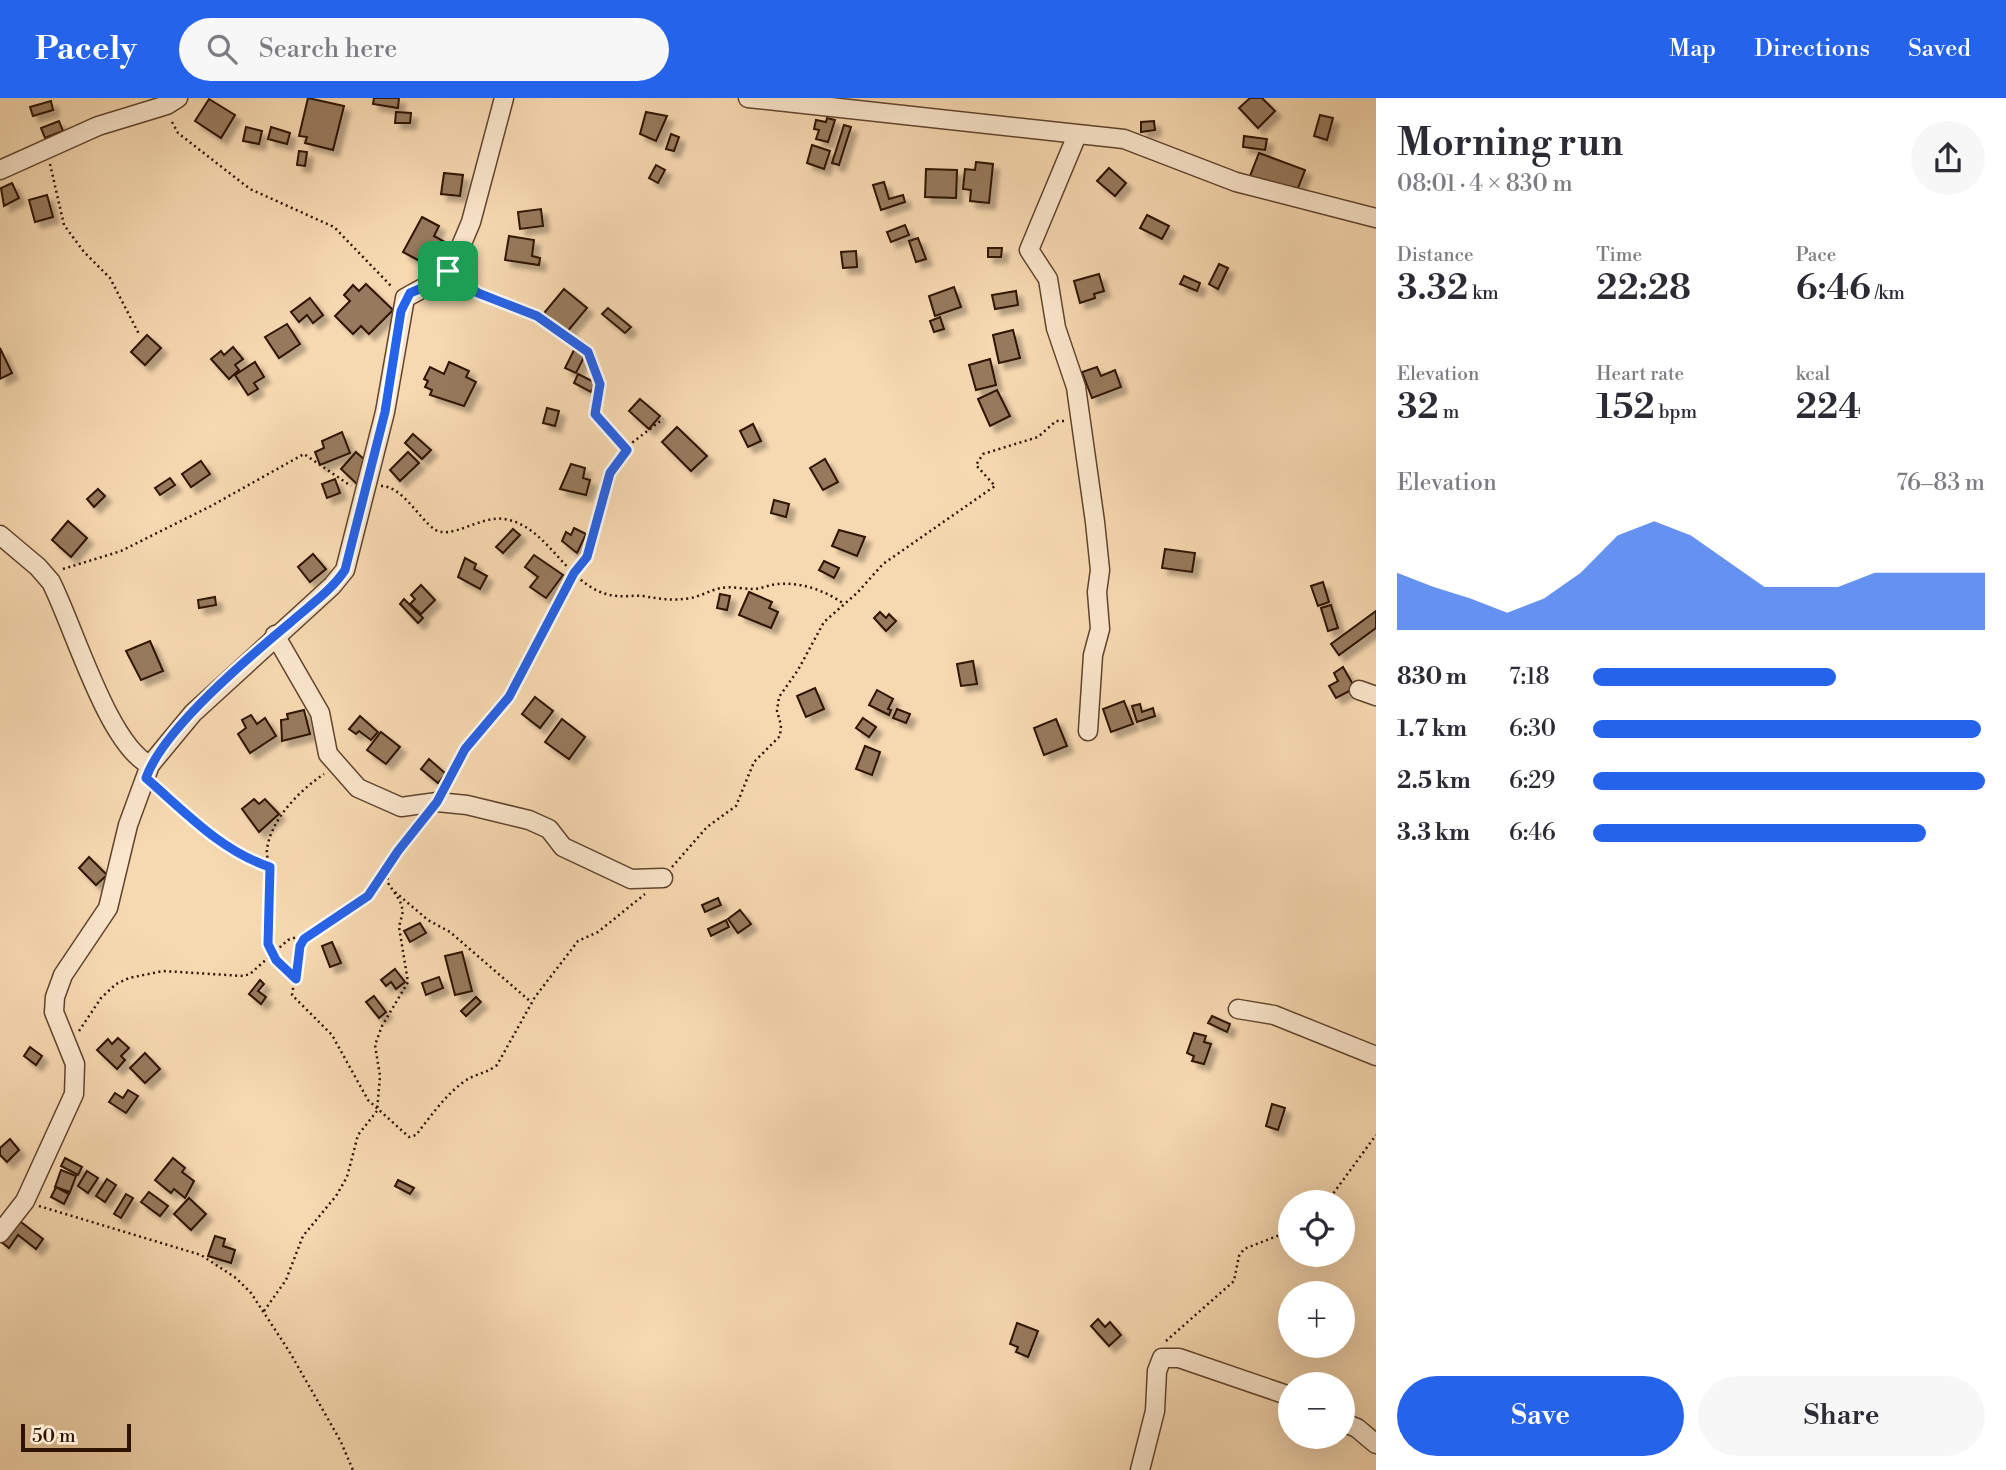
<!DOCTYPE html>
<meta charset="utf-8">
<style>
:root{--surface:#fff;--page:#f7f7f7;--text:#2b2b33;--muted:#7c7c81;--accent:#2563eb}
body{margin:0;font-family:"Libre Bodoni",serif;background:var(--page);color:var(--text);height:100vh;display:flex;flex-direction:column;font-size:26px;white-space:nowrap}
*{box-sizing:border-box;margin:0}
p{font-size:23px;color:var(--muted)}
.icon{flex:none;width:38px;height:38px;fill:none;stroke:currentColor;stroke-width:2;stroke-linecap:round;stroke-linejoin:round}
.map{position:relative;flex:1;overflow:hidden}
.details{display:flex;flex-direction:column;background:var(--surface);width:630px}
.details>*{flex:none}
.buttons{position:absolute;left:1278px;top:1092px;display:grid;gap:14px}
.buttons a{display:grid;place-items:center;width:77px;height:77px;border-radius:50%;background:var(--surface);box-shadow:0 7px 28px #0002;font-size:35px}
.scale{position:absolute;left:21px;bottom:18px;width:110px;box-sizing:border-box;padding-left:7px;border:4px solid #2e1301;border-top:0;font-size:19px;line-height:24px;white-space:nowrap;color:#2e1301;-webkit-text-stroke:5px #fae6cc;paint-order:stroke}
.pin{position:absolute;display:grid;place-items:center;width:60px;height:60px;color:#fff;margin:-30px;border-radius:14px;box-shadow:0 4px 10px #0006}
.round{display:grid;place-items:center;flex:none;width:74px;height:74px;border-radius:37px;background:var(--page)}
.summary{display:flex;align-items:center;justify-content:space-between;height:119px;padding:0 21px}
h1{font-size:38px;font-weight:600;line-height:52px}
.stats{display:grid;grid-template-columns:repeat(3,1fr);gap:10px;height:119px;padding:7px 21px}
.stats div{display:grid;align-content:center}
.stats b{font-size:35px;font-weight:600}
.stats small{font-size:19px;font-weight:400}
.stats p{font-size:19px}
.chart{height:196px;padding:14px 21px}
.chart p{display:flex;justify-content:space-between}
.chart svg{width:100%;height:126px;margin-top:7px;fill:var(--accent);opacity:.7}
.primary-button{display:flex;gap:14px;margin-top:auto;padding:14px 21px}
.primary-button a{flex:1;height:80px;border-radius:42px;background:var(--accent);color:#fff;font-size:28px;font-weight:600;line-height:80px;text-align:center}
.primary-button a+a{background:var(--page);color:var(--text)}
ul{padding:0 21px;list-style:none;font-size:23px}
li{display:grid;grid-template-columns:112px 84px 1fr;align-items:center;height:52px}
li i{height:18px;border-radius:9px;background:var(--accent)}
header{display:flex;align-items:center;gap:42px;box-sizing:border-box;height:98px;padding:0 35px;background:var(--accent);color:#fff}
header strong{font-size:33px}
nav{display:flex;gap:38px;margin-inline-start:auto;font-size:24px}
.search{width:490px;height:63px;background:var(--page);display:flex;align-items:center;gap:18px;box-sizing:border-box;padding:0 24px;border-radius:38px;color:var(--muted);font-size:26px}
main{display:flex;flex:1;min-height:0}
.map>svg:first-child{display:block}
.building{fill:#977a5d;stroke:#2e1301;stroke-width:2;filter:url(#shadow)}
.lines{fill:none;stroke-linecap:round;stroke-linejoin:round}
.minor-casing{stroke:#60442d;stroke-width:21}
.path{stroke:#2e1301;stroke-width:2.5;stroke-dasharray:2 3.5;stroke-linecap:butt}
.minor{stroke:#fae6cc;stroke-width:18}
.route-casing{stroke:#fff;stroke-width:14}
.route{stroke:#2563eb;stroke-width:9}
</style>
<header>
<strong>Pacely</strong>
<div class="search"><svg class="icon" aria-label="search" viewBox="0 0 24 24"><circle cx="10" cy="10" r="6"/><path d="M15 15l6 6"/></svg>Search here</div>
<nav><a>Map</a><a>Directions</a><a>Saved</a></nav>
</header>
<main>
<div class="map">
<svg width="1376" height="1372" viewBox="0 0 1376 1372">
<defs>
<filter id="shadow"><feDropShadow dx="6" dy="6" stdDeviation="2" flood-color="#0004"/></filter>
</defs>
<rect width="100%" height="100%" fill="#f7d9b1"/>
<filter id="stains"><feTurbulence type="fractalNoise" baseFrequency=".00286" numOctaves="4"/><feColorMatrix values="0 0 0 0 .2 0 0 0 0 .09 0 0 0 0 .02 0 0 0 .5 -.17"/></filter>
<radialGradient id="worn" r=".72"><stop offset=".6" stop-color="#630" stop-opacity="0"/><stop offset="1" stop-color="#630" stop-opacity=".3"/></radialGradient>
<g class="building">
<path d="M308,0L344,8L333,52L305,45L307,39L299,38Z"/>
<path d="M374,0H399L398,10L373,6Z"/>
<path d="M1250,0H1262L1275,13L1258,30L1239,10Z"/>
<path d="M209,1L235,17L221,40L195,23Z"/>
<path d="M51,3L53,12L33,18L30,9Z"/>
<path d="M396,14L411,15L410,25H395Z"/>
<path d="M646,14L667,18L656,43L640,36Z"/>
<path d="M1320,17L1333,20L1327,42L1314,38Z"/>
<path d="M827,20L835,22L828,44L816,41L819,32L814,31L816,22L826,24Z"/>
<path d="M59,23L63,33L45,40L41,30Z"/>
<path d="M1154,23L1155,32L1141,34V24Z"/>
<path d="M844,27L851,29L839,67L832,65Z"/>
<path d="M246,29L262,33L259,46L243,43Z"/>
<path d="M271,29L290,35L287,46L268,41Z"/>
<path d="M671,36L679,39L674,53L666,51Z"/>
<path d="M1244,38L1267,41L1265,52L1243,49Z"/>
<path d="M812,47L830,53L824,71L807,65Z"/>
<path d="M299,53L307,54L305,68L297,67Z"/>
<path d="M1259,55L1305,72L1296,95L1250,78Z"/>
<path d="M976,64L993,66L989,105L970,103L971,92L963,91L965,71L975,72Z"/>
<path d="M656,67L665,72L658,85L649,80Z"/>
<path d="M1109,70L1126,85L1115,98L1097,83Z"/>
<path d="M926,71L957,72L956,100L925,99Z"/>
<path d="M444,75L463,77L460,98L441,96Z"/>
<path d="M884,84L889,101L903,97L905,104L881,112L873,87Z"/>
<path d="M12,85L19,100L4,108L1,90Z"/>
<path d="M47,97L53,119L35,124L29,102Z"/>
<path d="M541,111L543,128L520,131L518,114Z"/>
<path d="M1147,117L1169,128L1162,141L1140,130Z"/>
<path d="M422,119L439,128L434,138L445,144L427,167L403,154Z"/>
<path d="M905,127L909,137L891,144L887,134Z"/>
<path d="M509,138L534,142L532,158L540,160L539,167L505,162Z"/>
<path d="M918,140L926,161L916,164L909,143Z"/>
<path d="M988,150H1002L1001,159H988Z"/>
<path d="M856,153L857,169L843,170L841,154Z"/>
<path d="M1219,166L1228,170L1218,191L1209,186Z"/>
<path d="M1099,176L1104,193L1094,196L1095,200L1080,205L1074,183Z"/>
<path d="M1184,178L1200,185L1197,193L1180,186Z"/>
<path d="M366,186L393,212L369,236L361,228L353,236L335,218L350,203L344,197L353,187L359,193Z"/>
<path d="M954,189L961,209L935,218L929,198Z"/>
<path d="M564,191L587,210L567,234L544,215Z"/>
<path d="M1016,193L1018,207L995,211L992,197Z"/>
<path d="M310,200L323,217L313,225L307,217L299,224L291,214Z"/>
<path d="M608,210L631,229L625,235L602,216Z"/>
<path d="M940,219L944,231L934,234L930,223Z"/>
<path d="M287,226L300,246L279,260L265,239Z"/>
<path d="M1013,232L1020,260L999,265L993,237Z"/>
<path d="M147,237L161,250L145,267L131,254Z"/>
<path d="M233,249L243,261L235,267L239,272L229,281L211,261L221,253L224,257Z"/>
<path d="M0,250L12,275L0,281Z"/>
<path d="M574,252L585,257L576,275L565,270Z"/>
<path d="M990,261L996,287L976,292L969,267Z"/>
<path d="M255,264L264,279L254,285L258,291L248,297L235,277Z"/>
<path d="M449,264L469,273L466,279L476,284L464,308L430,297L432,292L425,289L428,283L424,281L430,269L444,276Z"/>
<path d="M1097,269L1101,278L1115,272L1121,289L1092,300L1082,274Z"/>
<path d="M578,276L596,285L591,294L574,285Z"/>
<path d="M997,292L1010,318L990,328L978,301Z"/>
<path d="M640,301L660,318L649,331L629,313Z"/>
<path d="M547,310L559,313L555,328L543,325Z"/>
<path d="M753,326L761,343L748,349L740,333Z"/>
<path d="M677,329L707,358L691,373L662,344Z"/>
<path d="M342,334L350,355L320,367L315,354L324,350L322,343Z"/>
<path d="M413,336L431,352L422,361L405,345Z"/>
<path d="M356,354L366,363L358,387L341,371Z"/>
<path d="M408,354L419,365L400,383L390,372Z"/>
<path d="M825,361L838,384L823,392L810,370Z"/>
<path d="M201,363L210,376L191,389L182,376Z"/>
<path d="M571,366L585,370L583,380L590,382L586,397L560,391Z"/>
<path d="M170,380L175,387L160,397L155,390Z"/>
<path d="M335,381L340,395L327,400L322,386Z"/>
<path d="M98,391L105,398L94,409L87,401Z"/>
<path d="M774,402L789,406L786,419L771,415Z"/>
<path d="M68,423L87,440L71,459L52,442Z"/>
<path d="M574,430L586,436L577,455L562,443L566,434L571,437Z"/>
<path d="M513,431L520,437L503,455L496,449Z"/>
<path d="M839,432L865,439L857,458L832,448Z"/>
<path d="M1165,451L1195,455L1192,474L1162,470Z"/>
<path d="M313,456L326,471L310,484L298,469Z"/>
<path d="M534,457L563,477L546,500L530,489L538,479L525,469Z"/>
<path d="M465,460L476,466L474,471L487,478L480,491L458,479Z"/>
<path d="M824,463L839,470L834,480L819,472Z"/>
<path d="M1323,484L1329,504L1318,508L1311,488Z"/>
<path d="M421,487L435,502L421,516L410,506L415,501L411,497Z"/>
<path d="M749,494L772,504L769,510L778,514L771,530L739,517Z"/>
<path d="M720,496L730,498L727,512L717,510Z"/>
<path d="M215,499L216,507L199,510L198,502Z"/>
<path d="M404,501L423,520L418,525L400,506Z"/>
<path d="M1331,507L1338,530L1328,533L1321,510Z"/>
<path d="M1376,513V530L1339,557L1331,546Z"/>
<path d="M880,514L886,520L889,516L896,523L886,533L874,520Z"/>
<path d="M150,543L163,573L141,582L126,553Z"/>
<path d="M973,563L977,586L961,588L957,566Z"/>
<path d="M1343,569L1355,590L1336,600L1329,588L1338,583L1334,575Z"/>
<path d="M815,590L824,611L806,619L797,598Z"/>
<path d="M877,592L893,601L888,611L891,612L889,617L869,607Z"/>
<path d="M535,599L553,613L540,630L522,616Z"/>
<path d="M1124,603L1133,626L1111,634L1103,611Z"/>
<path d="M1140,606L1142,614L1153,610L1155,618L1137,624L1132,608Z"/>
<path d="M897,611L910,616L906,625L893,620Z"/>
<path d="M304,612L310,636L282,643L281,622L288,621L287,616Z"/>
<path d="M251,617L257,626L265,620L276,638L250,655L238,636L246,630L242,622Z"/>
<path d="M360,618L378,634L371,642L359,633L356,636L349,631Z"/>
<path d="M863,620L876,629L869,639L856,630Z"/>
<path d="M562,621L585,639L569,661L545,644Z"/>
<path d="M1056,621L1067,648L1044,657L1034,630Z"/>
<path d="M381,634L400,649L386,666L367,652Z"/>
<path d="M865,648L880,654L872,677L856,671Z"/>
<path d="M429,661L446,676L438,685L421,671Z"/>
<path d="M254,701L259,706L265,701L279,716L259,734L242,711Z"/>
<path d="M89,759L107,777L96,787L79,770Z"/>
<path d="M718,800L721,807L705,814L702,807Z"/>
<path d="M740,812L751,826L738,835L728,821Z"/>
<path d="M726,822L729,829L711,838L708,831Z"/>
<path d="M420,825L426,835L410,844L404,833Z"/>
<path d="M332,844L341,865L330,869L322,848Z"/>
<path d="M462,854L472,893L455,897L445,858Z"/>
<path d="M395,871L405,884L396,891L391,884L386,888L381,882Z"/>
<path d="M439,879L443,890L426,897L422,885Z"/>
<path d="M260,882L264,886L258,893L266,899L261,906L249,896Z"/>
<path d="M374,898L386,914L379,920L366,904Z"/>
<path d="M476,899L481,904L466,918L461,913Z"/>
<path d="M1212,918L1230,926L1227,934L1208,925Z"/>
<path d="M1194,935L1206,938L1204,944L1211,946L1204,966L1192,963L1194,958L1187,955Z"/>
<path d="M118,940L129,950L121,958L125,962L117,971L97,952L108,941L112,946Z"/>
<path d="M30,949L42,958L36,967L24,958Z"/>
<path d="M145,955L160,971L145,985L130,970Z"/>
<path d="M128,992L138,998L126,1015L109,1004L115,995L123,1000Z"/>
<path d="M1272,1006L1285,1010L1278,1032L1266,1028Z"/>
<path d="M10,1041L19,1052L7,1064L0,1057V1050Z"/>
<path d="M65,1060L82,1069L78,1077L61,1068Z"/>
<path d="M173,1060L185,1070L182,1074L194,1083L185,1100L174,1091L171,1095L155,1082Z"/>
<path d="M61,1072L76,1078L70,1094L55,1089Z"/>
<path d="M87,1073L98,1080L88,1095L78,1088Z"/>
<path d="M107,1081L116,1087L105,1104L96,1098Z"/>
<path d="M398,1082L414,1090L410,1096L395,1088Z"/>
<path d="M56,1089L69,1096L64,1106L51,1099Z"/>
<path d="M149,1094L168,1108L160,1118L141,1104Z"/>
<path d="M126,1096L133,1100L121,1120L114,1116Z"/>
<path d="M189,1100L206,1116L191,1132L174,1116Z"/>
<path d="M17,1121L43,1141L36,1151L18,1137L9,1150L0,1143Z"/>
<path d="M215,1138L225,1141L223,1148L235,1152L231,1165L208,1158Z"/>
<path d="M1098,1221L1105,1229L1110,1224L1121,1237L1109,1248L1091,1228Z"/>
<path d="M1017,1225L1038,1233L1028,1259L1016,1254L1018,1249L1010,1246Z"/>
</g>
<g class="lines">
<defs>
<g id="minor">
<path d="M748,0L1124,41L1236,84L1376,120"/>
<path d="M1077,37L1029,152L1048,181L1056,230L1076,289L1095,424L1100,472L1097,494L1100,531L1093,557L1088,633"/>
<path d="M0,72L98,28L167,7L178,0"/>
<path d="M0,437L38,469L51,484C74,529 108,647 150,667"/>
<path d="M275,537L320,615L328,656L358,690L401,709L437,704L467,707L529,722L549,731L563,749L631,781L663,780"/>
<path d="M1359,592L1376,598"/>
<path d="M1238,911L1274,917L1376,958"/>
<path d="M0,1135L25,1103L74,996L75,966L54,914L55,899L63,877L108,810L128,727L150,667L193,615L332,488L345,472L385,314L405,200L443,179L458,155L471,124L504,0"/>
<path d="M1342,1324L1357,1330L1376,1346"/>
<path d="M1140,1372L1155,1313L1157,1273L1162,1260H1179L1290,1298"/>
</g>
</defs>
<use href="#minor" class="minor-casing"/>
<g class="path">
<path d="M172,24L178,35L250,91L334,129L392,189"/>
<path d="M50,66L64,127L84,154L110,180L139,236"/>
<path d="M458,182L493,202L537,218L588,254L600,286L595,316L627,352"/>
<path d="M381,388C402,388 418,419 434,431C450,443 481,417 504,421C551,428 568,494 617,498C625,499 634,497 643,498C660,501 673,503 691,500C701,498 711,492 721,490C731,488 743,491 753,491C762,491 770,486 779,486C802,484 826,493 844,506"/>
<path d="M63,471L121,453L211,408L304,356L351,388"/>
<path d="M446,689L465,651L509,599L574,475L587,459L610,375L633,344L663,321"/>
<path d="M159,691C193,721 225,755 269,769"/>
<path d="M421,722L368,798L305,841L300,848L292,897L332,937L368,1002L409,1039L416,1037C430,1019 444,999 462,985C473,976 486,976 497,967L535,899L578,843L598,834L645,796"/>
<path d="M672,769L707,729L736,708L754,664L780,638L781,627L777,613L779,599L798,572L824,524L857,495L883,466L995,388L976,367L983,356L1038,339L1056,323H1066"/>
<path d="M395,794L428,822L450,834L531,904"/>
<path d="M296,881C270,856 263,842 267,805C268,796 272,787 272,778C271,770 266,760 267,751C271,721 300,692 324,676"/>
<path d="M79,933L101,900L116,886L129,880L163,873L243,878L250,876L288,842L311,834"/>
<path d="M1327,1104L1376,1037"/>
<path d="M39,1108L201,1157L236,1180L251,1195L289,1253L340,1342L353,1372"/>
<path d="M264,1213L286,1182L303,1138L336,1098L347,1079L358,1037L377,1013L380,978L375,947L382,928L408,884L399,829L403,813L400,803L388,785L386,771"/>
<path d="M1166,1243L1234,1183L1239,1158L1244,1151L1290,1133"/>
</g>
<use href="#minor" class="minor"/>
</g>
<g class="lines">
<defs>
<path id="route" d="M448,173L478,195L537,218L588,254L600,286L595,316L627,352L610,375L587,459L574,475L509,599L465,651L437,704L398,753L368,798L304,841L300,848L296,881L276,862L268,846L270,769C221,753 184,713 146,680C163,631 250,558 291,524C309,508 331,493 345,472L385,314L401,213L410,195L436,184Z"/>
</defs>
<use href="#route" class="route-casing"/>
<use href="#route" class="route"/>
</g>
<rect width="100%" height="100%" filter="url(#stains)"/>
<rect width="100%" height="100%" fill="url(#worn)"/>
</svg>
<div class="buttons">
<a><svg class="icon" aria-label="locate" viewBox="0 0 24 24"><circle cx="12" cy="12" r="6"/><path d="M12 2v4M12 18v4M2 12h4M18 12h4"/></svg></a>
<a>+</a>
<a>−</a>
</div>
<div class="scale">50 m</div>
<div class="pin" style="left:448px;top:173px;background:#1e9e55"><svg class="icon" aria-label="arrive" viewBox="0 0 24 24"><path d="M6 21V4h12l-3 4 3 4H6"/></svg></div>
</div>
<section class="details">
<div class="summary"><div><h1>Morning run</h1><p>08:01 · 4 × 830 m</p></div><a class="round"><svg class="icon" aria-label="share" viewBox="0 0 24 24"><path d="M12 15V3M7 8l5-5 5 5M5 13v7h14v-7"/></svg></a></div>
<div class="stats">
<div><p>Distance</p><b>3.32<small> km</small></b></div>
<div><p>Time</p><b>22:28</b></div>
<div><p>Pace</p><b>6:46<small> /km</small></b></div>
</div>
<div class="stats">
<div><p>Elevation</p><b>32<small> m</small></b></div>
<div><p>Heart rate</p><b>152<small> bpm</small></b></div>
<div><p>kcal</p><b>224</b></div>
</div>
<div class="chart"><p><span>Elevation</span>76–83 m</p>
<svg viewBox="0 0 160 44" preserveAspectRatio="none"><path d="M0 44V24L10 29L20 33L30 38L40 33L50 24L60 11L70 6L80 11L90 20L100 29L110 29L120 29L130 24L140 24L150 24L160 24V44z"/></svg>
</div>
<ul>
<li><b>830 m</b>7:18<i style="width:62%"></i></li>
<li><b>1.7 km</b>6:30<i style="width:99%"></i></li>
<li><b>2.5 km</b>6:29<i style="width:100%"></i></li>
<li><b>3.3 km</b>6:46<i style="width:85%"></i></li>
</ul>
<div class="primary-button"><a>Save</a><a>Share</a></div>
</section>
</main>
